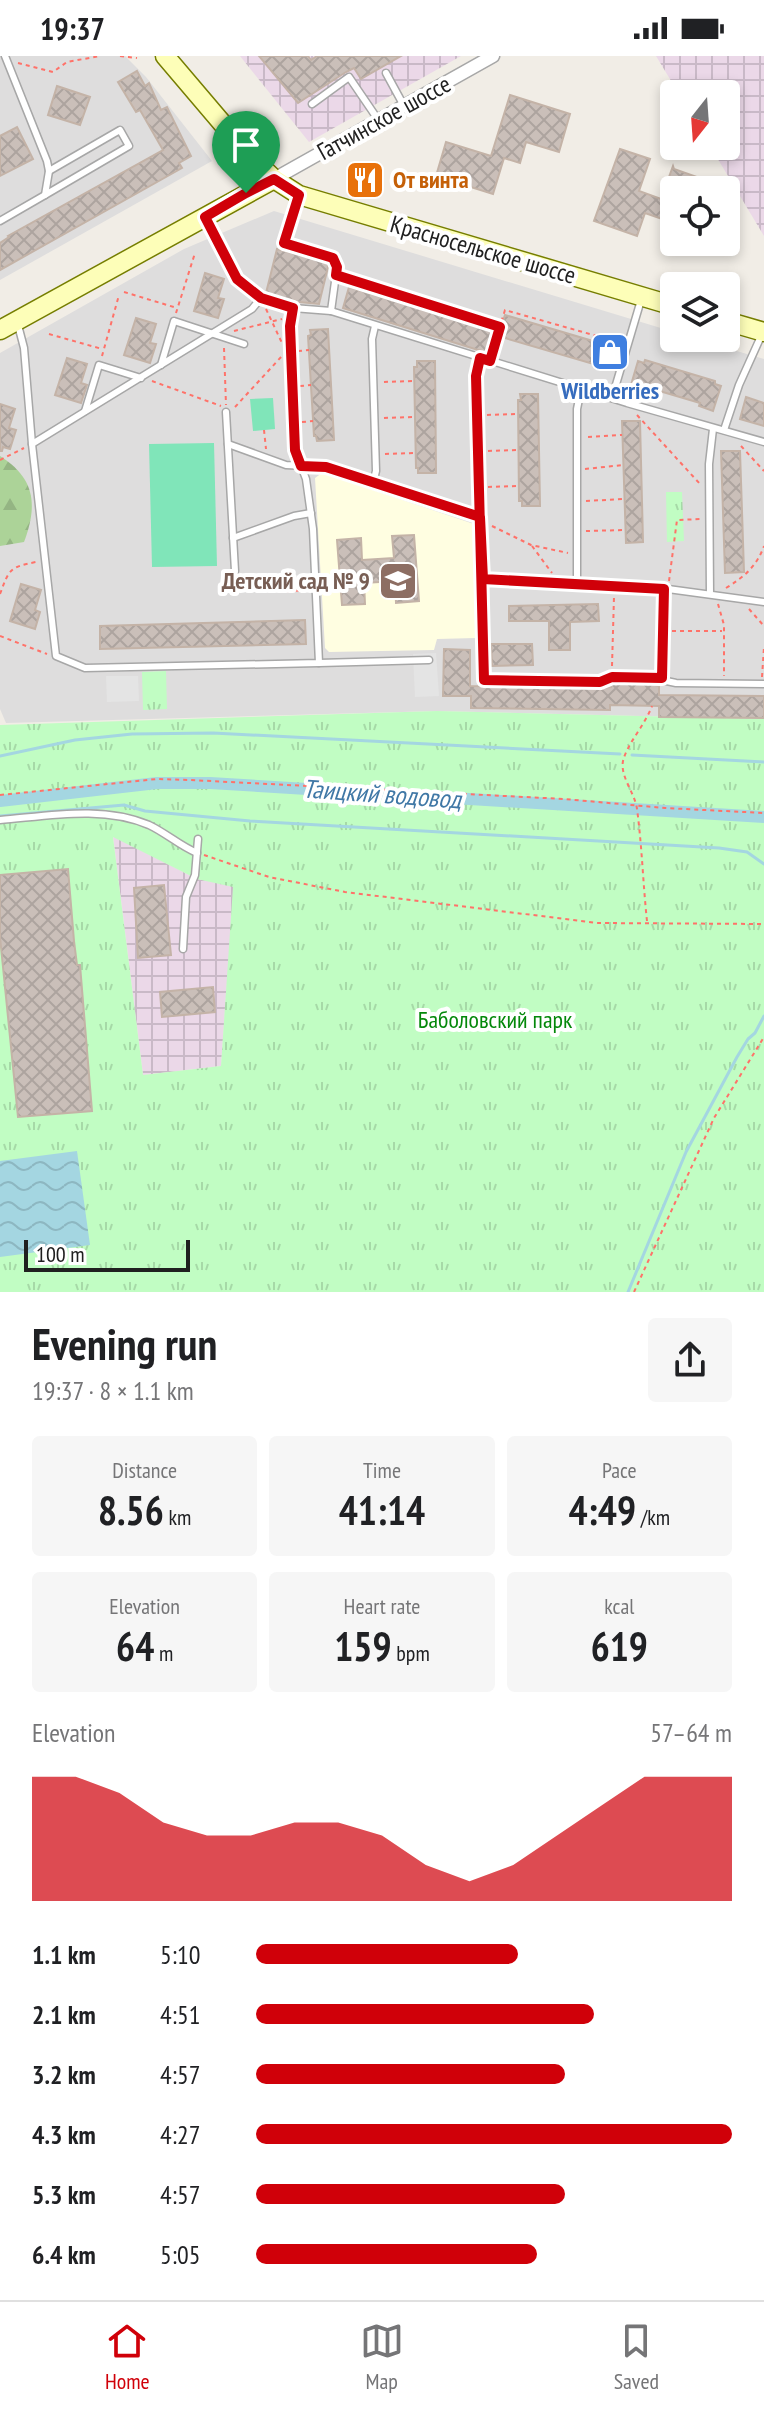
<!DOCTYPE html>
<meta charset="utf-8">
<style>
:root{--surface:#fff;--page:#f6f6f6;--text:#202124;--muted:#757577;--line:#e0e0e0;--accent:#d00009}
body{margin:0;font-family:"PT Sans Narrow",sans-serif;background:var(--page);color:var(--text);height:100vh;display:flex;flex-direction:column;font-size:30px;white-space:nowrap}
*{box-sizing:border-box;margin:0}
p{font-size:26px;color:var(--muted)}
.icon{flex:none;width:44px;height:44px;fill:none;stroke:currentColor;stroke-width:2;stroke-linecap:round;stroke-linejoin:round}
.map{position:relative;height:1236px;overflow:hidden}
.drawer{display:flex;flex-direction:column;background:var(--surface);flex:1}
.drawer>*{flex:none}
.needle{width:52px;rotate:197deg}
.buttons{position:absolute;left:660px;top:24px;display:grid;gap:16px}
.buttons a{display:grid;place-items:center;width:80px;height:80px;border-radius:8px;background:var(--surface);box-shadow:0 4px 12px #0003;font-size:40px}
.scale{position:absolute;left:24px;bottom:20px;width:166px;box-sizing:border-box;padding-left:8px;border:4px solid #202020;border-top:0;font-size:22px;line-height:28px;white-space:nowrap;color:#202020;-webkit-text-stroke:6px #fff;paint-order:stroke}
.pin{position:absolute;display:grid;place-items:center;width:68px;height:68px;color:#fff;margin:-82px -34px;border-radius:50% 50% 50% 0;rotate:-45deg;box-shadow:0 0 8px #0007}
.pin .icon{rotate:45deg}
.round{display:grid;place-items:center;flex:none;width:84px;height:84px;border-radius:8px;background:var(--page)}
.headline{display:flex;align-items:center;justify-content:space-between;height:136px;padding:0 32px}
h1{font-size:44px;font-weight:700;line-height:60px}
.metrics{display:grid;grid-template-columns:repeat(3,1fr);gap:12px;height:136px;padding:8px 32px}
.metrics div{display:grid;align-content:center;border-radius:8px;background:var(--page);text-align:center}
.metrics b{font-size:40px;font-weight:700}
.metrics small{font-size:22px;font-weight:400}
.metrics p{font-size:22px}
.chart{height:224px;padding:16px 32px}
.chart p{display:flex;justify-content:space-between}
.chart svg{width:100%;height:144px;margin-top:8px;fill:var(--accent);opacity:.7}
ul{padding:0 32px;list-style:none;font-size:26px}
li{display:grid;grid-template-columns:128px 96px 1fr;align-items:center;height:60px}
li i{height:20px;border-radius:10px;background:var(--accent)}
.status{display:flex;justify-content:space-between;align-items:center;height:56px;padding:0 40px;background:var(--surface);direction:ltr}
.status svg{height:22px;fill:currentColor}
.tabs{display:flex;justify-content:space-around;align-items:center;height:112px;border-top:2px solid var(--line);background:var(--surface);font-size:22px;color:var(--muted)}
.tabs a{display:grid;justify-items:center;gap:4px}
.tabs .active{color:var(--accent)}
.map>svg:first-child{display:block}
.residential{fill:#dedddd}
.industrial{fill:url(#industrial-grid)}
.education{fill:#fffee1}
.forest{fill:url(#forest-firs)}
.park{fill:url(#park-tufts);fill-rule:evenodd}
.pitch{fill:#80e5b9}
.parking{fill:#e4e4e4}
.water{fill:url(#water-waves)}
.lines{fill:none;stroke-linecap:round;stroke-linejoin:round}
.stream{stroke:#a4d6e1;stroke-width:3}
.canal{stroke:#a4d6e1;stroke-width:12}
.building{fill:url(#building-cross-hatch);stroke:#c4b3a7;stroke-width:2}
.lane-casing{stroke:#a7a7a7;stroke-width:9}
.street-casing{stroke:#a7a7a7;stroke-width:15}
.secondary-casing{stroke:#767e00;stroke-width:21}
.path{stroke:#ff7269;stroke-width:2;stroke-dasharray:4 4;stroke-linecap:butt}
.lane{stroke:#fff;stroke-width:6}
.street{stroke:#fff;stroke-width:12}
.secondary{stroke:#fdfeb8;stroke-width:18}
.route-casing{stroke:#fff;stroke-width:16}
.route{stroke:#d00009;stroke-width:10}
.labels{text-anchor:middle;stroke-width:8;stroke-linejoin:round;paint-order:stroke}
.street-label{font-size:24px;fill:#202020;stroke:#fff}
.food-label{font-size:24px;font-weight:bold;fill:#c56008;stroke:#fff;text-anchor:start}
.shop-label{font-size:24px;font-weight:bold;fill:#366cbe;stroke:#fff}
.education-label{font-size:24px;font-weight:bold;fill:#785e54;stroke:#fff;text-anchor:end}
.park-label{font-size:24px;fill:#04880a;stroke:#fff}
.water-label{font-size:26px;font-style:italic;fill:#4078a6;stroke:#fff}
</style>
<div class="status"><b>19:37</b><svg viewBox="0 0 49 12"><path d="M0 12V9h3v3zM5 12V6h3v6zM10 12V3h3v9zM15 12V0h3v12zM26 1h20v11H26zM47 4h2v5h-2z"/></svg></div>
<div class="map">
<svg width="764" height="1236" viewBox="0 0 764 1236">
<defs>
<pattern id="industrial-grid" width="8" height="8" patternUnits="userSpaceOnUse" patternTransform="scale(2)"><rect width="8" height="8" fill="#ebd8e8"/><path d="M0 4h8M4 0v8" fill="none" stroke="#c9b9c7"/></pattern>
<pattern id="forest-firs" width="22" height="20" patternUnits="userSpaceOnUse" patternTransform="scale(2)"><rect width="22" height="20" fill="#acd398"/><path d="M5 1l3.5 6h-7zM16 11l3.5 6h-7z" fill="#94b583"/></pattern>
<pattern id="park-tufts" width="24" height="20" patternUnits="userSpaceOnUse" patternTransform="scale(2)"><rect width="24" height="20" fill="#c1fdc3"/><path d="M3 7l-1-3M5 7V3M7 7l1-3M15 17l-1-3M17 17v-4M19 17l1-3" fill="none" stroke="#a6d9a7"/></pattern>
<pattern id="water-waves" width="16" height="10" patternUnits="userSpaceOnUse" patternTransform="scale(2)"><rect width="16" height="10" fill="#a4d6e1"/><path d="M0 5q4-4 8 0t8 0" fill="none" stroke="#8db7c1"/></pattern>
<pattern id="building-cross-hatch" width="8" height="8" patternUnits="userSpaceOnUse" patternTransform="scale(2)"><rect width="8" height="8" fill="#cabfb9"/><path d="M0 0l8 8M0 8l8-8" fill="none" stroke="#ada49f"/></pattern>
</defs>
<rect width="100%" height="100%" fill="#f1ede6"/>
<g class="residential">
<path d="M0,0H125L146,21L212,105L0,224Z"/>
<path d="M274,155L674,276V282H692L764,303V663L437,655L6,667L0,653V297L184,193Z"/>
</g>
<g class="industrial">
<path d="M240,0H461L309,86Z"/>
<path d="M656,0H764V180L710,90H726V38H679Z"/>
<path d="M113,780L197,823L234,830L221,1010L143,1019Z"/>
</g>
<path class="education" d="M322,417L474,468L476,582L437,583L434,594L329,596L325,592L315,422Z"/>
<path class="forest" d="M0,400C35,422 38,449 24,486L0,490Z"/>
<g class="park">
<path d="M666,436H682L684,485L667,486Z"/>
<path d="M166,615L167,653L143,654L142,616Z"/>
<path d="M437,655L764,663V1236H0V669ZM113,781L197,823L233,831L221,1010L143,1019Z"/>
</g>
<g class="pitch">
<path d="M273,342L275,373L253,375L250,343Z"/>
<path d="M214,387L217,510L152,511L149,388Z"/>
</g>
<g class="parking">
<path d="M436,597L439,640L415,641L413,598Z"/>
<path d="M138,620L139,645L107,646L106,620Z"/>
</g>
<path class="water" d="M77,1095L90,1189L0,1201V1105Z"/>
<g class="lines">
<g class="stream">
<path d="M632,699L764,706"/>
<path d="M0,700L75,684L132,678L213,677L620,698"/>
<path d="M0,760L124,749L145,755L250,765L719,792L747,796L764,808"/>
<path d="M628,1236L686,1096L737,1001L748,983L755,977L764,960"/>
</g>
<path class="canal" d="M0,745L157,727H210L764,761"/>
</g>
<g class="building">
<path d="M259,0H308L311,4L317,0H401L361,23L354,12L346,16L298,47Z"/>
<path d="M137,15L145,30L149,27L161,54L167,51L191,100L179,107L182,112L0,214V187L9,181L8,180L163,94L140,54L136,56L118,26Z"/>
<path d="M57,30L90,41L80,69L48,59Z"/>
<path d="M510,39L570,58L559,96L526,86L520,107L504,102L493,138L436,120L446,86L491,100Z"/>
<path d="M17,71L33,103L0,120V80Z"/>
<path d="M620,93L650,103L639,135L661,143L673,110L674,113L700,122L696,134H674V167L645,157L637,180L594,165Z"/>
<path d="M277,193L329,207L319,248L299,246L266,237Z"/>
<path d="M205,217L224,223L218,242L224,243L218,262L194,255Z"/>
<path d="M349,231L497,277L491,298L343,252Z"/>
<path d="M505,259L620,293L614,314L498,280Z"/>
<path d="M136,262L156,268L150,287L156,288L150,307L124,299Z"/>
<path d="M328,273L334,384L317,385L316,380H314L308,280L311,279L310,274Z"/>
<path d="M67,302L87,308L81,327L87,329L81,347L55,339Z"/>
<path d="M645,304L715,325V328L721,330L713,355L699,350L700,347L646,331L645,334L631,329L638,305L644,307Z"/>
<path d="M417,305H435L436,417H418V412H416L414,311H417Z"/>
<path d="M520,338H538L540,450H522V445H519L518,344H521Z"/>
<path d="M746,341L764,347V370L740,363Z"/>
<path d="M0,348L15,353L9,372L16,374L10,393L3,391L2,395H0Z"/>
<path d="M622,365H640L643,486L626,487Z"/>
<path d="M721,395H740L744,516L725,517Z"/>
<path d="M414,479L419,545L396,547L395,525L364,527L365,548L342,549L337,484L361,482L362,504L394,502L392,480Z"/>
<path d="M21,528L41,534L35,554L40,556L35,573L10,565Z"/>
<path d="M598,548L599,565L570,566V594H549V565H509V550Z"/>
<path d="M305,564L306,588L100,593V570Z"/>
<path d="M491,588H532L533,609L492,610Z"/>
<path d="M444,593L470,594V630L600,632L611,631L612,627L651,628L659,630V639L764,640V662L659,661V650L610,649V654L471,652V640H443Z"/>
<path d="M68,813L74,885L77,909H80L92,1055L18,1061L0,881V819Z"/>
<path d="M164,829L171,899L138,902L134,832Z"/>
<path d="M213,931L215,956L162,961L160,936Z"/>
</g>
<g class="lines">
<defs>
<g id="lane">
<path d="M386,17L404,50"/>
<path d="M312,48L349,21L379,65"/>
<path d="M45,139L129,90L120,74L49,115"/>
<path d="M298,142L284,187L333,202L337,211L331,255"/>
<path d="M0,165L45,139L49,115L47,105L5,0"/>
<path d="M293,252L331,255L627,347L764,386"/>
<path d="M18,269L24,292L32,388L56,600L85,612L319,607L313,473L306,423L295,394L290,270L293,252L261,242L237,223L207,164"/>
<path d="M480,302L476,320L483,523L668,533L764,546"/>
<path d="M161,309L174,265L244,288"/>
<path d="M612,342L641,244"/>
<path d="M85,355L99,309L141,322"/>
<path d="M226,356L235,515"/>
<path d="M724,374L739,329L762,278"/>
<path d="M32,388L252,253L261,242"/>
<path d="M228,388L286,409L326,411L480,461"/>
<path d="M373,427L376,415L372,283L375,270"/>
<path d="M233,482L294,460L311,457"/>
<path d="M483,523L484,624L600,626L612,621L652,622L676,627L764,628"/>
<path d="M577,530V353L581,333"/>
<path d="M710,538L709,408L713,373"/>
<path d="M319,607L429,604"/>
<path d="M662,622L664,533"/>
<path d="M0,764C48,760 103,749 149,769C166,777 180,790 197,797"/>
<path d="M183,893L186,841L195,819L198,783"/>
</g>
<path id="street" d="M274,123L493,0"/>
<g id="secondary">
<path d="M165,0L250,100L274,123L299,139L674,250"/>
<path d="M726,265L764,276"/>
<path d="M0,274L274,123"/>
</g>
</defs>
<use href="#lane" class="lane-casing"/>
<use href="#street" class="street-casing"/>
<use href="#secondary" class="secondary-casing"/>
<g class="path">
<path d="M120,0L137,2"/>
<path d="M18,7L53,16L67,6L100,0"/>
<path d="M345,222L499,270"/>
<path d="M124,236L177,252"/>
<path d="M266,253L282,287"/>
<path d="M176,257L195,197"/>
<path d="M234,275L282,263"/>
<path d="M49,278L102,293"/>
<path d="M224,292L226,349"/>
<path d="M298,295L309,294"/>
<path d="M492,296L505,254L618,286"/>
<path d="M102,300L119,239"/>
<path d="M152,325L221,350"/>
<path d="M384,326L414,325"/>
<path d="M300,330L311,329"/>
<path d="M235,351L282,300"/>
<path d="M487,359L518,358"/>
<path d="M637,359L700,428"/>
<path d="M384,362L415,361"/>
<path d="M302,366L313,365"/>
<path d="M264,374L266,393"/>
<path d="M588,381L622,379"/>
<path d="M741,390L764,415"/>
<path d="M488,395L519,394"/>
<path d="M385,398L415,397"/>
<path d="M0,404L24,392"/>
<path d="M585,413L623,409"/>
<path d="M488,431L519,430"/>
<path d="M586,445L624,443"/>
<path d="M492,470L531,489L568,497"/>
<path d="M586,475L625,474"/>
<path d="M532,490L552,517"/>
<path d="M243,520L272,536L309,534"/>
<path d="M669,525L677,464L701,463"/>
<path d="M726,532C744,521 757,510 764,490"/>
<path d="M0,538C9,514 9,511 36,506"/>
<path d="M718,548L724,569V620"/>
<path d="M749,553L764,570"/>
<path d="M672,575H722"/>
<path d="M0,580L47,598"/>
<path d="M612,610L614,541"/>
<path d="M762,621L764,591"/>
<path d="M0,739L157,723L190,724L564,743L665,752L764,757"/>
<path d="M204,799L269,821L345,836L598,867L764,868"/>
<path d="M647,865C643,828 642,790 637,753C635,737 620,721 623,705C627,688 645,669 652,650"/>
<path d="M634,1236L714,1062L764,981"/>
</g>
<use href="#lane" class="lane"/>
<use href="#street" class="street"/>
<use href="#secondary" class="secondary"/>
</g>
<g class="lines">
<defs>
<path id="route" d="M246,137L205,161L237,223L261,242L293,252L290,270L295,394L301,410L326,411L480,461L483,523L664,533L662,622L612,621L600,626L484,624L476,320L480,302L490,305L500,271L336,219L337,211L333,202L284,187L299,139L274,123L246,137"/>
</defs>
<use href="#route" class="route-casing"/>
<use href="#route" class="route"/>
</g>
<defs>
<symbol id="restaurant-square" viewBox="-11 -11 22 22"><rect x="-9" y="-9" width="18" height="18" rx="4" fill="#e8710a" stroke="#fff"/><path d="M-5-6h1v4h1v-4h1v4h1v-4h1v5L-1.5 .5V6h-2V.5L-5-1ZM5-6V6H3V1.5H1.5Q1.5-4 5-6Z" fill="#fff"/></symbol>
<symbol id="shop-square" viewBox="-11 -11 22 22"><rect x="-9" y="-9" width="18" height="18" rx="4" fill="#3f7fe0" stroke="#fff"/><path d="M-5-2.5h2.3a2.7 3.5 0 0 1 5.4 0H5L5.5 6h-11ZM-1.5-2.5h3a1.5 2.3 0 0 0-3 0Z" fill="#fff"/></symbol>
<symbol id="school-square" viewBox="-11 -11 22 22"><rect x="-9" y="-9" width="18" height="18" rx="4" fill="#8d6e63" stroke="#fff"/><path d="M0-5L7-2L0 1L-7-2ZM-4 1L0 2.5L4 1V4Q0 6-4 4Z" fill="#fff"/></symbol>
</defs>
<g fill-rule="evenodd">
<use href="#restaurant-square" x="343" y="102" width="44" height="44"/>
<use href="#shop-square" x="588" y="274" width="44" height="44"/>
<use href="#school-square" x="376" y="503" width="44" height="44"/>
</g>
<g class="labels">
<g class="street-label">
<text transform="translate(384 62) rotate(-29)" y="8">Гатчинское шоссе</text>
<text transform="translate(483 194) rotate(16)" y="8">Красносельское шоссе</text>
</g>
<g class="food-label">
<text x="393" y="132">От винта</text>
</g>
<g class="shop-label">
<text x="610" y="343">Wildberries</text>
</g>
<g class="education-label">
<text x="370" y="533">Детский сад № 9</text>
</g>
<g class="park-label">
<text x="495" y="972">Баболовский парк</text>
</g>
<g class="water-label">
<text transform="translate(382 738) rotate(4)" y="9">Таицкий водовод</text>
</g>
</g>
</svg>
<div class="buttons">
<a><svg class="needle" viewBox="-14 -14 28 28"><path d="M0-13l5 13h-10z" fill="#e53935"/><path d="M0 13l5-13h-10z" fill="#757577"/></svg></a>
<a><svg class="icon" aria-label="locate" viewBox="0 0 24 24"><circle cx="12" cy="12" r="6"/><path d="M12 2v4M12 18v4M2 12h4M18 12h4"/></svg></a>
<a><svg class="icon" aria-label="layers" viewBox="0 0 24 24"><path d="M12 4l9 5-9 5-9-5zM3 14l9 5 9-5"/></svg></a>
</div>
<div class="scale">100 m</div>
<div class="pin" style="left:246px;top:137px;background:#1e9e55"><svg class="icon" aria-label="arrive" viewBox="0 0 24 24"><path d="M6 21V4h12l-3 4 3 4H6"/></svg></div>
</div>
<section class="drawer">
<div class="headline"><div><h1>Evening run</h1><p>19:37 · 8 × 1.1 km</p></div><a class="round"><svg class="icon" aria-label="share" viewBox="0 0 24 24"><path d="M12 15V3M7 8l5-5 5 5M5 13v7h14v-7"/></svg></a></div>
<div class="metrics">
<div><p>Distance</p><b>8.56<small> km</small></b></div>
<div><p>Time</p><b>41:14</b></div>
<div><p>Pace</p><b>4:49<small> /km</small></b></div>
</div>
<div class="metrics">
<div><p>Elevation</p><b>64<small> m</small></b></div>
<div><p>Heart rate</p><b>159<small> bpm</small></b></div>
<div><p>kcal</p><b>619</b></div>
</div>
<div class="chart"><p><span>Elevation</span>57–64 m</p>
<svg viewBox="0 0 160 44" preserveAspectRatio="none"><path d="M0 44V6L10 6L20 11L30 20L40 24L50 24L60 20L70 20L80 24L90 33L100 38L110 33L120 24L130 15L140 6L150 6L160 6V44z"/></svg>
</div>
<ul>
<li><b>1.1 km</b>5:10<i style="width:55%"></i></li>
<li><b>2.1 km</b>4:51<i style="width:71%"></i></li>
<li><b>3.2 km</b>4:57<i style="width:65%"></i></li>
<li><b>4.3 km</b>4:27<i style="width:100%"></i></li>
<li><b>5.3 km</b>4:57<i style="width:65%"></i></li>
<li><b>6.4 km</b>5:05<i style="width:59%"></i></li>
</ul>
</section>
<nav class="tabs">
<a class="active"><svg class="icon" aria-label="home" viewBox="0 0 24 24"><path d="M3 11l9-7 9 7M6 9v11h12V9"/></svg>Home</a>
<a><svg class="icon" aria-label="map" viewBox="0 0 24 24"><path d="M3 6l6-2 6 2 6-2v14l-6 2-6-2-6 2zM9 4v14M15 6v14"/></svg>Map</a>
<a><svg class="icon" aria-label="saved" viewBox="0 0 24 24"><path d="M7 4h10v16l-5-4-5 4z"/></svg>Saved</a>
</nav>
